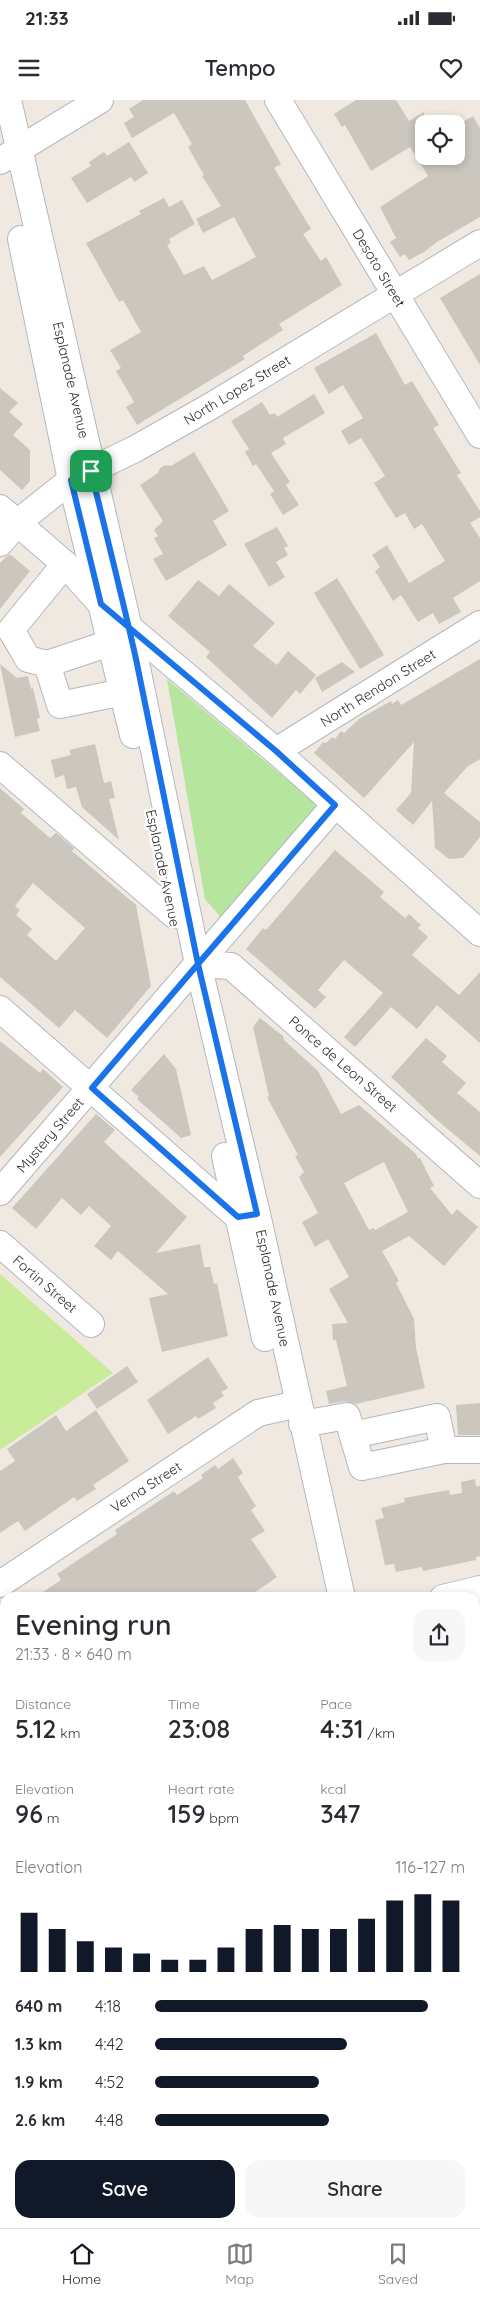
<!DOCTYPE html>
<meta charset="utf-8">
<style>
:root{--surface:#fff;--page:#f7f7f7;--text:#2b2b33;--muted:#7c7c81;--line:#e1e1e2;--accent:#111827}
body{margin:0;font-family:Quicksand,sans-serif;background:var(--page);color:var(--text);height:100vh;display:flex;flex-direction:column;font-size:19px;white-space:nowrap}
*{box-sizing:border-box;margin:0}
p{font-size:16px;color:var(--muted)}
.icon{flex:none;width:28px;height:28px;fill:none;stroke:currentColor;stroke-width:2;stroke-linecap:round;stroke-linejoin:round}
.map{position:relative;flex:1;overflow:hidden}
.details{position:absolute;left:0px;top:1492px;width:480px;height:636px;display:flex;flex-direction:column;background:var(--surface);border-radius:15px 15px 0 0;box-shadow:0 2px 8px #0003}
.details>*{flex:none}
.buttons{position:absolute;left:415px;top:15px;display:grid;gap:10px}
.buttons a{display:grid;place-items:center;width:50px;height:50px;border-radius:10px;background:var(--surface);box-shadow:0 2px 8px #0003;font-size:25px}
.pin{position:absolute;display:grid;place-items:center;width:42px;height:42px;color:#fff;margin:-21px;border-radius:10px;box-shadow:0 2px 8px #0006}
.round{display:grid;place-items:center;flex:none;width:52px;height:52px;border-radius:15px;background:var(--page)}
.overview{display:flex;align-items:center;justify-content:space-between;height:85px;padding:0 15px}
h1{font-size:28px;font-weight:600;line-height:38px}
.stats{display:grid;grid-template-columns:repeat(3,1fr);gap:8px;height:85px;padding:5px 15px}
.stats div{display:grid;align-content:center}
.stats b{font-size:25px;font-weight:600}
.stats small{font-size:14px;font-weight:400}
.stats p{font-size:14px}
.chart{height:140px;padding:10px 15px}
.chart p{display:flex;justify-content:space-between}
.chart svg{width:100%;height:90px;margin-top:5px;stroke:var(--accent);stroke-width:6}
.primary-button{display:flex;gap:10px;margin-top:auto;padding:10px 15px}
.primary-button a{flex:1;height:58px;border-radius:15px;background:var(--accent);color:#fff;font-size:20px;font-weight:600;line-height:58px;text-align:center}
.primary-button a+a{background:var(--page);color:var(--text)}
ul{padding:0 15px;list-style:none;font-size:16px}
li{display:grid;grid-template-columns:80px 60px 1fr;align-items:center;height:38px}
li i{height:12px;border-radius:6px;background:var(--accent)}
.status{display:flex;justify-content:space-between;align-items:center;height:35px;padding:0 25px;background:var(--surface);direction:ltr}
.status svg{height:14px;fill:currentColor}
header{display:flex;justify-content:space-between;align-items:center;height:65px;padding:0 15px;background:var(--surface);font-size:22px;font-weight:600}
.dock{display:flex;justify-content:space-around;align-items:center;height:70px;border-top:1px solid var(--line);background:var(--surface);font-size:14px;color:var(--muted)}
.dock a{display:grid;justify-items:center;gap:2px}
.dock .selected{color:var(--accent)}
.map>svg:first-child{display:block}
.green{fill:#b6e59e}
.cemetery{fill:#c8d9b8}
.pitch{fill:#c9ec9a}
.building{fill:#cbc7bf;fill-rule:evenodd}
.lines{fill:none;stroke-linecap:round;stroke-linejoin:round}
.minor-casing{stroke:#b4b7c1;stroke-width:28}
.path{stroke:#c9c9c9;stroke-width:3;stroke-dasharray:4 2.5;stroke-linecap:butt}
.minor{stroke:#fff;stroke-width:26}
.route-casing{stroke:#fff;stroke-width:10}
.route{stroke:#1a73e8;stroke-width:6}
.labels{text-anchor:middle;stroke-width:5;stroke-linejoin:round;paint-order:stroke}
.street-label{font-size:14px;fill:#2e2e2e;stroke:#fff}
</style>
<div class="status"><b>21:33</b><svg viewBox="0 0 49 12"><path d="M0 12V9h3v3zM5 12V6h3v6zM10 12V3h3v9zM15 12V0h3v12zM26 1h20v11H26zM47 4h2v5h-2z"/></svg></div>
<header><svg class="icon" aria-label="menu" viewBox="0 0 24 24"><path d="M4 6h16M4 12h16M4 18h16"/></svg>Tempo<svg class="icon" aria-label="heart" viewBox="0 0 24 24"><path d="M12 20l-8-8c-3-5 5-10 8-4 3-6 11-1 8 4z"/></svg></header>
<div class="map">
<svg width="480" height="2128" viewBox="0 0 480 2128">
<rect width="100%" height="100%" fill="#efe9e1"/>
<g class="green">
<path d="M167,579L322,709L223,820L205,799Z"/>
<path d="M475,1846H480V1990L475,1965Z"/>
</g>
<path class="cemetery" d="M5,1874V2124H223L216,2128H0V1877Z"/>
<path class="pitch" d="M0,1174L113,1273L0,1350Z"/>
<g class="building">
<path d="M143,0H245L281,64L274,68L311,129L303,134L321,161L326,157L342,185L279,224L283,230L243,256L245,259L137,325L126,307L134,302L116,271L121,268L110,250L141,232L123,200L119,202L86,143L141,114L139,111L164,98L169,107L182,100L195,124L169,139L171,143L167,145L184,175L204,166L212,180L256,157L234,117L203,133L196,119L221,106L202,76L204,75L188,47L192,44L174,13L132,38L124,23L134,17L129,9Z"/>
<path d="M356,0H396L409,21L424,12V56H456V26L473,16L480,28V117L437,142L424,152L409,160L405,154L400,157L390,142L396,138L380,107L428,76L410,47L371,71L345,25L342,27L334,14Z"/>
<path d="M129,42L148,73L134,82L131,77L87,103L71,78L91,66L89,62L104,52L107,56Z"/>
<path d="M480,174V265L440,198Z"/>
<path d="M376,233L405,285L412,281L439,325L433,328L461,373L457,375L480,411V417L470,423L480,438V481L453,498L461,512L439,524L433,513L418,522L401,495L393,501L375,471L380,467L372,455L387,445L409,483L445,461L422,424L414,429L405,413L396,418L374,383L385,376L361,338L349,345L341,331L363,318L343,285L329,294L314,268Z"/>
<path d="M0,288L18,303L9,312L23,324L13,335L30,350V381L22,390L0,370Z"/>
<path d="M314,294L325,313L283,338L286,344L271,353L290,382L286,385L299,405L283,415L270,394L274,391L256,364L253,366L245,352L249,349L231,321L262,302L270,315L275,313L277,317Z"/>
<path d="M194,352L229,411L213,421L227,445L166,481L153,459L163,454L154,438L158,436L154,430L163,421L140,385L158,373L160,368L165,365L171,366Z"/>
<path d="M277,427L288,446L284,448L288,455L276,462L285,477L269,487L244,444Z"/>
<path d="M8,455H11L30,471L0,509V463Z"/>
<path d="M337,478L384,555L360,569L314,493Z"/>
<path d="M198,480L219,496L229,484L275,523L253,546L277,565L288,551L316,575L300,594L296,590L272,618L206,557L210,552L168,516Z"/>
<path d="M480,559V659L467,667L444,693L480,722V737L463,758L449,759L435,748L432,701L413,725L396,710L411,693L414,642L364,698L314,653L323,642L326,643L332,637L335,639L341,631L344,633L359,619L391,601L392,604L398,600L401,605Z"/>
<path d="M342,562L355,572L322,592L315,578Z"/>
<path d="M0,564L17,578L28,576L31,589L33,588L40,618L37,619L40,631L15,637Z"/>
<path d="M95,644L104,683L111,681L115,698L109,699L119,740L82,707L76,687L67,689L64,675L55,678L51,660L71,655L69,650Z"/>
<path d="M0,688L24,709L21,713L50,738L56,733L74,748L72,751L136,805L151,886L107,938L75,910L59,928L0,877ZM33,783L85,828L56,861L27,835L32,829L16,815L20,810L15,806Z"/>
<path d="M335,750L384,792L380,797L405,818L409,814L421,825L418,828L428,837L412,855L459,895L480,872V943L437,905L417,929L391,907L355,947L344,937L383,893L344,860L318,890L326,897L315,909L246,849L263,828L266,830Z"/>
<path d="M260,918L283,936L284,940L318,971L341,1014L359,1005L416,1054L418,1059L420,1058L434,1086L430,1088L452,1115L457,1109L478,1127L444,1166L409,1136L382,1151L399,1181L396,1183L414,1219L416,1248L425,1288L356,1304L345,1301L329,1304L326,1291L347,1286L336,1240H333L332,1224L348,1223L329,1189L349,1177L328,1139L315,1147L302,1122L318,1113L299,1077L304,1072L295,1056L298,1055L267,997L269,996L253,927ZM384,1062L408,1112L375,1130L374,1128L369,1130L344,1083Z"/>
<path d="M426,938L447,956L442,962L466,983L457,993L480,1012V1056L438,1021L391,977Z"/>
<path d="M0,941L40,973L43,969L63,987L0,1057Z"/>
<path d="M164,954L176,969L191,1035L181,1038L137,999L139,997L131,990Z"/>
<path d="M96,1014L115,1030L104,1042L187,1117L156,1153L200,1144L204,1167H210L214,1184L217,1183L228,1236L162,1252L149,1198L168,1194L118,1151L111,1160L94,1146L111,1126L89,1106L81,1115L62,1098L36,1129L12,1108Z"/>
<path d="M208,1257L228,1288L221,1292L224,1296L213,1303L216,1308L198,1319L196,1316L168,1334L147,1300Z"/>
<path d="M127,1266L138,1282L97,1309L87,1294Z"/>
<path d="M480,1303V1335H458L456,1305Z"/>
<path d="M96,1310L129,1361L93,1385L96,1389L77,1401L74,1397L25,1431L18,1421L0,1433V1371L15,1361L7,1349L56,1315L66,1331Z"/>
<path d="M233,1358L243,1373L238,1377L242,1384L256,1406L251,1410L265,1431L251,1439L277,1477L247,1498H34L61,1480L57,1474L117,1434L115,1430L174,1391L177,1395L203,1378L201,1375L215,1365L218,1369Z"/>
<path d="M475,1379L476,1386H480V1456L476,1457V1460L423,1471L422,1467L396,1472L394,1464L385,1465L375,1420L384,1418L381,1408L405,1402L404,1398L449,1390L450,1395L462,1393L461,1382Z"/>
</g>
<g class="lines">
<defs>
<g id="minor">
<path d="M8,0L129,529L198,864L257,1114L342,1498"/>
<path d="M278,0L480,335"/>
<path d="M0,61L100,0"/>
<path d="M21,139L71,380L133,635"/>
<path d="M0,408L65,464L101,504L276,651L480,833"/>
<path d="M0,443L17,423L71,380L135,349L211,306L480,143"/>
<path d="M65,464L11,530L28,559L47,564L60,605L123,592"/>
<path d="M47,564L110,543"/>
<path d="M276,651L480,524"/>
<path d="M0,665L174,815"/>
<path d="M198,864L231,866L480,1085"/>
<path d="M0,909L238,1117L244,1116"/>
<path d="M225,1056L265,1238"/>
<path d="M0,1092L335,705"/>
<path d="M0,1144L91,1224"/>
<path d="M302,1324L347,1316L362,1367L444,1350H480"/>
<path d="M353,1335L437,1317L444,1350"/>
<path d="M0,1484L258,1313L298,1304"/>
<path d="M443,1498L480,1489"/>
<path d="M475,1516H480"/>
<path d="M475,1582H480"/>
<path d="M0,1722L5,1729"/>
<path d="M0,1963L5,1971"/>
<path d="M0,2080L5,2077"/>
<path d="M475,2082L480,2104"/>
<path d="M465,2124V2128"/>
<path d="M366,2126L385,2124"/>
<path d="M95,2128L101,2124"/>
<path d="M277,2128L283,2124"/>
</g>
</defs>
<use href="#minor" class="minor-casing"/>
<g class="path">
<path d="M0,1902L5,1899"/>
<path d="M194,2128L200,2124"/>
</g>
<use href="#minor" class="minor"/>
</g>
<g class="lines">
<defs>
<path id="route" d="M91,371C106,434 122,496 136,559L198,864L92,988L238,1117L257,1114L198,864L335,705L276,651L101,504L71,380L91,371"/>
</defs>
<use href="#route" class="route-casing"/>
<use href="#route" class="route"/>
</g>
<g class="labels">
<g class="street-label">
<text transform="translate(379 168) rotate(59)" y="5">Desoto Street</text>
<text transform="translate(71 280) rotate(77)" y="5">Esplanade Avenue</text>
<text transform="translate(237 290) rotate(-31)" y="5">North Lopez Street</text>
<text transform="translate(378 588) rotate(-32)" y="5">North Rendon Street</text>
<text transform="translate(163 768) rotate(78)" y="5">Esplanade Avenue</text>
<text transform="translate(343 964) rotate(41)" y="5">Ponce de Leon Street</text>
<text transform="translate(50 1035) rotate(-49)" y="5">Mystery Street</text>
<text transform="translate(45 1184) rotate(41)" y="5">Fortin Street</text>
<text transform="translate(273 1188) rotate(78)" y="5">Esplanade Avenue</text>
<text transform="translate(146 1387) rotate(-33)" y="5">Verna Street</text>
</g>
</g>
</svg>
<div class="buttons">
<a><svg class="icon" aria-label="locate" viewBox="0 0 24 24"><circle cx="12" cy="12" r="6"/><path d="M12 2v4M12 18v4M2 12h4M18 12h4"/></svg></a>
</div>
<div class="pin" style="left:91px;top:371px;background:#1e9e55"><svg class="icon" aria-label="arrive" viewBox="0 0 24 24"><path d="M6 21V4h12l-3 4 3 4H6"/></svg></div>
<section class="details">
<div class="overview"><div><h1>Evening run</h1><p>21:33 · 8 × 640 m</p></div><a class="round"><svg class="icon" aria-label="share" viewBox="0 0 24 24"><path d="M12 15V3M7 8l5-5 5 5M5 13v7h14v-7"/></svg></a></div>
<div class="stats">
<div><p>Distance</p><b>5.12<small> km</small></b></div>
<div><p>Time</p><b>23:08</b></div>
<div><p>Pace</p><b>4:31<small> /km</small></b></div>
</div>
<div class="stats">
<div><p>Elevation</p><b>96<small> m</small></b></div>
<div><p>Heart rate</p><b>159<small> bpm</small></b></div>
<div><p>kcal</p><b>347</b></div>
</div>
<div class="chart"><p><span>Elevation</span>116–127 m</p>
<svg viewBox="0 0 160 44" preserveAspectRatio="none"><path d="M5 44V15M15 44V23M25 44V29M35 44V32M45 44V35M55 44V38M65 44V38M75 44V32M85 44V23M95 44V21M105 44V23M115 44V23M125 44V18M135 44V9M145 44V6M155 44V9"/></svg>
</div>
<ul>
<li><b>640 m</b>4:18<i style="width:88%"></i></li>
<li><b>1.3 km</b>4:42<i style="width:62%"></i></li>
<li><b>1.9 km</b>4:52<i style="width:53%"></i></li>
<li><b>2.6 km</b>4:48<i style="width:56%"></i></li>
</ul>
<div class="primary-button"><a>Save</a><a>Share</a></div>
</section>
</div>
<nav class="dock">
<a class="selected"><svg class="icon" aria-label="home" viewBox="0 0 24 24"><path d="M3 11l9-7 9 7M6 9v11h12V9"/></svg>Home</a>
<a><svg class="icon" aria-label="map" viewBox="0 0 24 24"><path d="M3 6l6-2 6 2 6-2v14l-6 2-6-2-6 2zM9 4v14M15 6v14"/></svg>Map</a>
<a><svg class="icon" aria-label="saved" viewBox="0 0 24 24"><path d="M7 4h10v16l-5-4-5 4z"/></svg>Saved</a>
</nav>
